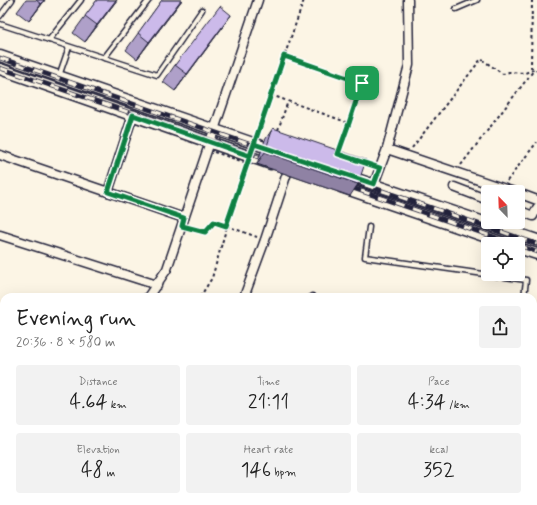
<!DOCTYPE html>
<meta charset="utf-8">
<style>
:root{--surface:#fff;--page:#f2f2f2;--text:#222;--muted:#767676}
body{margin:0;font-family:Mynerve,sans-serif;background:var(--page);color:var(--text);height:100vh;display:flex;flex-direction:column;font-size:15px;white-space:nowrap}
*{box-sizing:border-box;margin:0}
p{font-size:13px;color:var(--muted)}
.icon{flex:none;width:22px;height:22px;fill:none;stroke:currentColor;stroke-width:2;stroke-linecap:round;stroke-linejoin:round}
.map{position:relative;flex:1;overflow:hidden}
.side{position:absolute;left:0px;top:293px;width:537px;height:212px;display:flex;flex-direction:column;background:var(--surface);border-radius:12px 12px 0 0;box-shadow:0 4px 16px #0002}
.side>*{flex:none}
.needle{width:26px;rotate:337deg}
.buttons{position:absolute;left:481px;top:185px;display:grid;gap:8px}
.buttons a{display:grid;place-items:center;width:44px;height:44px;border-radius:4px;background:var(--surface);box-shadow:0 4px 16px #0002;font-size:20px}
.pin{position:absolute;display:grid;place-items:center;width:34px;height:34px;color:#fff;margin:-17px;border-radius:8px;box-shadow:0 2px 6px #0006}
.round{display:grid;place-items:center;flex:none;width:42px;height:42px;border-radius:4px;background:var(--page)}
.head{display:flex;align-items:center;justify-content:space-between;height:68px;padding:0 16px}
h1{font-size:22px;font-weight:600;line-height:30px}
.figures{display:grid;grid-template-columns:repeat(3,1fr);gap:6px;height:68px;padding:4px 16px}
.figures div{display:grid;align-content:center;border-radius:4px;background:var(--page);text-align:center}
.figures b{font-size:20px;font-weight:600}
.figures small{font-size:11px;font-weight:400}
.figures p{font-size:11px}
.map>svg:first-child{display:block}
.green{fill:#b5d58e;stroke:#6c7c64}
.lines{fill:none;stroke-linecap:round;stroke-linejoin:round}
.service-casing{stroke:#22223b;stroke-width:7}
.minor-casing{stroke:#22223b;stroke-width:11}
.tertiary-casing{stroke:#22223b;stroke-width:13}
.path{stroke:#22223b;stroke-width:2;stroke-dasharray:3 3;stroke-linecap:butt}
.service{stroke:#fcf5e5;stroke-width:4}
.minor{stroke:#fcf5e5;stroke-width:8}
.tertiary{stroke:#fcf5e5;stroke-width:10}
.rail-casing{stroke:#22223b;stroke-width:4.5}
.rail{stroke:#fcf5e5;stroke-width:3;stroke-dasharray:9;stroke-linecap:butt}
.path-bridge{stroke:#22223b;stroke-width:2;stroke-dasharray:3 3;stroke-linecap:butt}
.wall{fill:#afa0c9;stroke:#22223b}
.shaded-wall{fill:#8f82a4;stroke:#22223b}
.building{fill:#ccbaea;stroke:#22223b}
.route-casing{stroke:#fff;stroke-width:8}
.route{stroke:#0b8043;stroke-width:5}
</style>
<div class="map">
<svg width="537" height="505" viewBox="0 0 537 505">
<rect width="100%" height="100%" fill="#fcf5e5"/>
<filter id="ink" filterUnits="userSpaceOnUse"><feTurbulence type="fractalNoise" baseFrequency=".025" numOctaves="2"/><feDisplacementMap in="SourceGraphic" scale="8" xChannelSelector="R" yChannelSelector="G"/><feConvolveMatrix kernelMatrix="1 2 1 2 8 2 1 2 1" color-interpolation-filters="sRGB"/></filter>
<g filter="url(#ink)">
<path class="green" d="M0,402L4,404V475L0,474Z"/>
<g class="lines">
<defs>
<g id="service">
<path d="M456,9L477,0"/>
<path d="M0,16L12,0"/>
<path d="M0,24L157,75L202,10"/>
<path d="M49,40L81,0"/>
<path d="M104,58L149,0"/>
<path d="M59,76L69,47"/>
<path d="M369,227L365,257L526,280L524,297"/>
<path d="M312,297V296"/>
<path d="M533,500H537"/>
<path d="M282,501L287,505"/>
<path d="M319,505L323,501"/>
<path d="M501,505L528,501"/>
</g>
<g id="minor">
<path d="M387,149L514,192"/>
<path d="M0,155L184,218"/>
<path d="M374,184L387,149L409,65L408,0"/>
<path d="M454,187L488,200"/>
<path d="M108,192L133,115"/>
<path d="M518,193L537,200"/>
<path d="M518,210L533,216L537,208"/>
<path d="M0,235L157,285"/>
<path d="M148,297L167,269L258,0"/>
<path d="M244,297L265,240L288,170"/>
<path d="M0,318L4,319"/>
<path d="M533,352L537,354"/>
<path d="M0,399L4,400"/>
<path d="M533,464L537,463"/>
<path d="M0,475L4,477"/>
<path d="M135,501L140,505"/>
<path d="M229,501L233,505"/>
<path d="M451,501L455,505"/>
<path d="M15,505L18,501"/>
<path d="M112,505L114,501"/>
<path d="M462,505L466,501"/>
</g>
<g id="tertiary">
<path d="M0,56L276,151"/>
<path d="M0,69L271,164"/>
<path d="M348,176L537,240"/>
<path d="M341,187L507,244"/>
<path d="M518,248L537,254"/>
<path d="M533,347L537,341"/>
<path d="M394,505L397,501"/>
</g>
</defs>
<use href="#service" class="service-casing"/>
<use href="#minor" class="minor-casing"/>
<use href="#tertiary" class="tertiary-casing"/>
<g class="path">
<path d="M532,0L531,67L537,71"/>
<path d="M285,56L362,83L349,123"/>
<path d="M271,95L349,123L339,152"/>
<path d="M278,130L288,101"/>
<path d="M257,134L304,0"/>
<path d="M412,148L481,59L503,74L509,72L525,73L535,69"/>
<path d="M364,163L373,166"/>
<path d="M461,165L534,70"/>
<path d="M507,181L537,142"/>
<path d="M190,228L205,232L214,222L227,226L257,237"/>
<path d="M200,297L212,278L227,226L246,165"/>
<path d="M53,501L60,505"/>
<path d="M64,505L66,501"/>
</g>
<use href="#service" class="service"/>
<use href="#minor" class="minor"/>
<use href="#tertiary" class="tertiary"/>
<defs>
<g id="rail">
<path d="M0,58L272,152"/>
<path d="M0,68L270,161"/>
<path d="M348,179L537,244"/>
<path d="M344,185L514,244"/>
<path d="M518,245L537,252"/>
</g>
</defs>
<use href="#rail" class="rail-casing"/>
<use href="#rail" class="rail"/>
<path class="path-bridge" d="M214,152L253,165"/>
</g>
<g class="wall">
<path d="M26,0H45L29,21L17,12Z"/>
<path d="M97,0H117L85,42L73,33Z"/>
<path d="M162,0H182L137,59L126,50Z"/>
<path d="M231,15L219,32L175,91L163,82L175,65Z"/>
<path d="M273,128L350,196L257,164L265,140Z"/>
</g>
<g class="shaded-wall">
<path d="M44,0H45L29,21Z"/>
<path d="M116,0H117L85,42L97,25Z"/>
<path d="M181,0H182L137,59L149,42Z"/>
<path d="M231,15L219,32L175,91L187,74Z"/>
<path d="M265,152L358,184L350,196L257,164Z"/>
</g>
<g class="building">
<path d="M36,0H44L41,4Z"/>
<path d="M97,0H116L97,25L85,16Z"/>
<path d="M162,0H181L149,42L138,33Z"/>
<path d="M220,6L231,15L187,74L175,65Z"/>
<path d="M273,128L366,160L358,184L265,152Z"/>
</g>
</g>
<g class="lines" filter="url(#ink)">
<defs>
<path id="route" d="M362,83L284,56L250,156L133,115L108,192L184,218L182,226L205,232L214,222L226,226L254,144L374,184L380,168L338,154L349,123L362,83"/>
</defs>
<use href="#route" class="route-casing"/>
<use href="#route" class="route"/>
</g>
</svg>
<div class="buttons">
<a><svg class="needle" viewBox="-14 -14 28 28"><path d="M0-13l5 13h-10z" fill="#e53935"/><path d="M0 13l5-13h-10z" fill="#767676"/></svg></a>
<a><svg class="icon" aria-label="locate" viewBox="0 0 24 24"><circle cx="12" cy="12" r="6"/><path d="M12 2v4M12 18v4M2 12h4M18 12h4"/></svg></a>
</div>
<div class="pin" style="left:362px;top:83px;background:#1e9e55"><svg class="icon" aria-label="arrive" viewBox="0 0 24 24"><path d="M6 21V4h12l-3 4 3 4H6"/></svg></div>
<section class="side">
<div class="head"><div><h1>Evening run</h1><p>20:36 · 8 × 580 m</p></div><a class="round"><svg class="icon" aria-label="share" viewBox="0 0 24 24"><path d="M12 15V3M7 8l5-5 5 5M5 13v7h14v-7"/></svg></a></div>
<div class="figures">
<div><p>Distance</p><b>4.64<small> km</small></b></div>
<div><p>Time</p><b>21:11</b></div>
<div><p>Pace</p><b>4:34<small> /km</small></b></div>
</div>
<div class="figures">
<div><p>Elevation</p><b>48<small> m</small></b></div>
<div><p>Heart rate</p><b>146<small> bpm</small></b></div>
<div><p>kcal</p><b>352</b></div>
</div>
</section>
</div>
